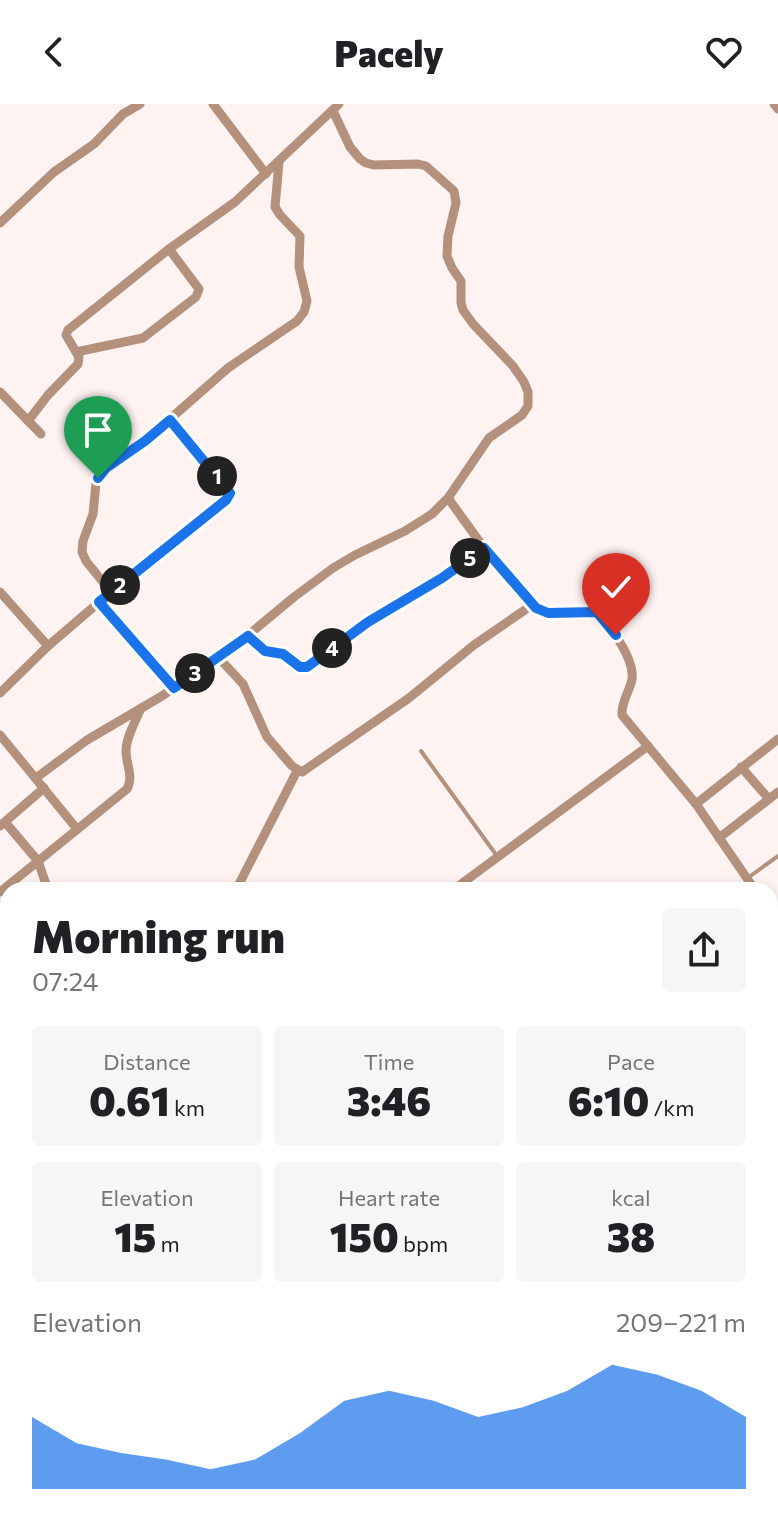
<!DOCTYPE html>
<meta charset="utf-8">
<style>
:root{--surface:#fff;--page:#f6f6f6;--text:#202124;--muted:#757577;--accent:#1a73e8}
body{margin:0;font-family:Commissioner,sans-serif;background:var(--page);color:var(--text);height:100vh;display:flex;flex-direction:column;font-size:30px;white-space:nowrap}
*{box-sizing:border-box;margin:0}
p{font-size:26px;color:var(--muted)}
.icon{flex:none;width:44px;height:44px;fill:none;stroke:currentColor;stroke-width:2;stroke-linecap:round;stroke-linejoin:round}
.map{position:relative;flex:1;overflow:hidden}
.panel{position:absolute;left:0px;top:778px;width:778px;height:648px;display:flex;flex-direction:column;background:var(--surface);border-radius:24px 24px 0 0;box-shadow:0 4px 12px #0003}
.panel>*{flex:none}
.pin{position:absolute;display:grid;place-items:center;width:68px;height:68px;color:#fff;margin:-82px -34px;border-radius:50% 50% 50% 0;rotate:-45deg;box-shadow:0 0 8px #0007}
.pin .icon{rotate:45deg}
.km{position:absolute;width:40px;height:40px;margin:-20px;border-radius:50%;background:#222;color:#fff;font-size:22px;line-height:40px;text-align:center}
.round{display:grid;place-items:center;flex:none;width:84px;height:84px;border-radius:8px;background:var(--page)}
.head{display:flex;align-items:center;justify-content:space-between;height:136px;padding:0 32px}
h1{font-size:44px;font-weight:800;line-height:60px}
.figures{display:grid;grid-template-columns:repeat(3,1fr);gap:12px;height:136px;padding:8px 32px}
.figures div{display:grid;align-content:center;border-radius:8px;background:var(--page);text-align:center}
.figures b{font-size:40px;font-weight:800}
.figures small{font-size:22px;font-weight:400}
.figures p{font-size:22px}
.chart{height:224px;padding:16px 32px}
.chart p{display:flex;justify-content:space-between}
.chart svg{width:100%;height:144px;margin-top:8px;fill:var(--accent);opacity:.7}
header{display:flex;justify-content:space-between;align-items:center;height:104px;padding:0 32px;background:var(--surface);font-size:36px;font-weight:800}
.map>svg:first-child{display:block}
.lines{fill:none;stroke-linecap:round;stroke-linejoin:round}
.lane{stroke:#b3917c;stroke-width:4}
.street{stroke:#b3917c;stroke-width:9}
.route-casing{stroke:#fff;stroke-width:16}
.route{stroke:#1a73e8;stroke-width:10}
</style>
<header><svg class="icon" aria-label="back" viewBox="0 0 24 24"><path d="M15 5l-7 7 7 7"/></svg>Pacely<svg class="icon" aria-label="heart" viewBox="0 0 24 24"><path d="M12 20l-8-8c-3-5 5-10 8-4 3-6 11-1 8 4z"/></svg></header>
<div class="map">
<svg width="778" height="1426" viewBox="0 0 778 1426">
<rect width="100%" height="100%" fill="#fff3f2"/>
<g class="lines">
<g class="lane">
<path d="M421,647L497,752"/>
<path d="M749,773L778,752"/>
<path d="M770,1026L778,1021"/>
</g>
<g class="street">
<path d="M213,0L266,70"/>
<path d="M774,0L778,5"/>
<path d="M0,119L54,68L94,40L123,10L140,0"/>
<path d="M76,248L143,234L196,193L199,185L169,145"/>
<path d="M0,288L41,330"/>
<path d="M28,317L48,291L78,260L79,253L66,231L68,226L169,145L235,98L339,0"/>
<path d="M448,394L484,444L536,504L548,509L597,508C610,522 635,555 632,575C630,587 621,598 622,611L696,700L755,786"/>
<path d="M0,488L48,542"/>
<path d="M111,488L86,457L82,448L83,437L93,410L96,379L98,374L106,364L145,337L228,264L297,217L304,208L307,197L299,163L300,132L280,111L275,103L279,58"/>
<path d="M99,498L174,584"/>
<path d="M248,532L265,547L283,550L300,563H307L368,518L442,474L484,444"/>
<path d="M218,553L243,580L267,633L292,662L302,668L409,594L474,541L532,501"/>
<path d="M0,589L48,542L111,488L229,393L228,386L170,316"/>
<path d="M0,631L77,725"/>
<path d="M741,663L769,695"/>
<path d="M36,674L87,636L162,592L241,537L294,493L333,464L355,451L405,427L432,410L448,394L489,334L522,311L528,302V288L524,278L513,262L473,220L463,206L461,199V177L452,164L447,152L448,132L456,99L454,87L426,62L418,60L374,61L366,59L360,55L350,43L333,7"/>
<path d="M696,700L778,635"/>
<path d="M5,718L38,757L48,786"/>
<path d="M0,722L44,684"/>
<path d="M719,734L778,688"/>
<path d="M236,786L297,667"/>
<path d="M453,786L648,642"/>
<path d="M0,788L127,685C134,672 126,661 126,647C126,633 136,617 141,604"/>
<path d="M770,807L778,819"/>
<path d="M0,820L8,826"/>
<path d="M0,916L8,909"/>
<path d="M0,976L8,970"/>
<path d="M0,1040L8,1033"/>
<path d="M0,1080L8,1074"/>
<path d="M770,1150L778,1146"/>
<path d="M0,1158L8,1152"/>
<path d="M770,1168L778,1172"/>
<path d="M0,1222L8,1215"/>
<path d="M0,1266L8,1260"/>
<path d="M770,1275L778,1269"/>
<path d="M770,1368L778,1362"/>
<path d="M496,1418L502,1426"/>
<path d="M189,1419L191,1418"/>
<path d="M311,1426L322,1418"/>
<path d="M356,1426L366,1418"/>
<path d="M463,1426L474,1418"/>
<path d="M568,1426L579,1418"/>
<path d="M694,1426L704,1418"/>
</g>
</g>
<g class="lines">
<defs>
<path id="route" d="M98,374L106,364L145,337L170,316L230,389L226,396L99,498L174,584L248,532L265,547L283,550L300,563H307L368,518L442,474L484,444L536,504L548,509L597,508L616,531"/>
</defs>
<use href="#route" class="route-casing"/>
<use href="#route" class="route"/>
</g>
</svg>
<div class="pin" style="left:98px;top:374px;background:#1e9e55"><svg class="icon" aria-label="arrive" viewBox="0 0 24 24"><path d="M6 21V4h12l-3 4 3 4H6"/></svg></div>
<div class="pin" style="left:616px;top:531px;background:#d93025"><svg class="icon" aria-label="check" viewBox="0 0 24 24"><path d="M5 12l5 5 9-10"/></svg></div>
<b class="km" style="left:217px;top:372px">1</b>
<b class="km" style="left:120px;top:481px">2</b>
<b class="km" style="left:195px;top:569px">3</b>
<b class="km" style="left:332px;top:544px">4</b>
<b class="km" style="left:470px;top:454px">5</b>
<section class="panel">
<div class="head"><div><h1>Morning run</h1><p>07:24</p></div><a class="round"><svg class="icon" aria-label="share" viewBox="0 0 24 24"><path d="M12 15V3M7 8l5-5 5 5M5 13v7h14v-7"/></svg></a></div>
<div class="figures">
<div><p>Distance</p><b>0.61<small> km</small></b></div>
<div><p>Time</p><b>3:46</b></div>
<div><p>Pace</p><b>6:10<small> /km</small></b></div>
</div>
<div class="figures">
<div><p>Elevation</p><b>15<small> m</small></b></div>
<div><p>Heart rate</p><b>150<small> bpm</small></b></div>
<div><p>kcal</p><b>38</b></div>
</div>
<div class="chart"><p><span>Elevation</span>209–221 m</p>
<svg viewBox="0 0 160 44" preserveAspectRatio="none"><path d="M0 44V22L10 30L20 33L30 35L40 38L50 35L60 27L70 17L80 14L90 17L100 22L110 19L120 14L130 6L140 9L150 14L160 22V44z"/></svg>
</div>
</section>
</div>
